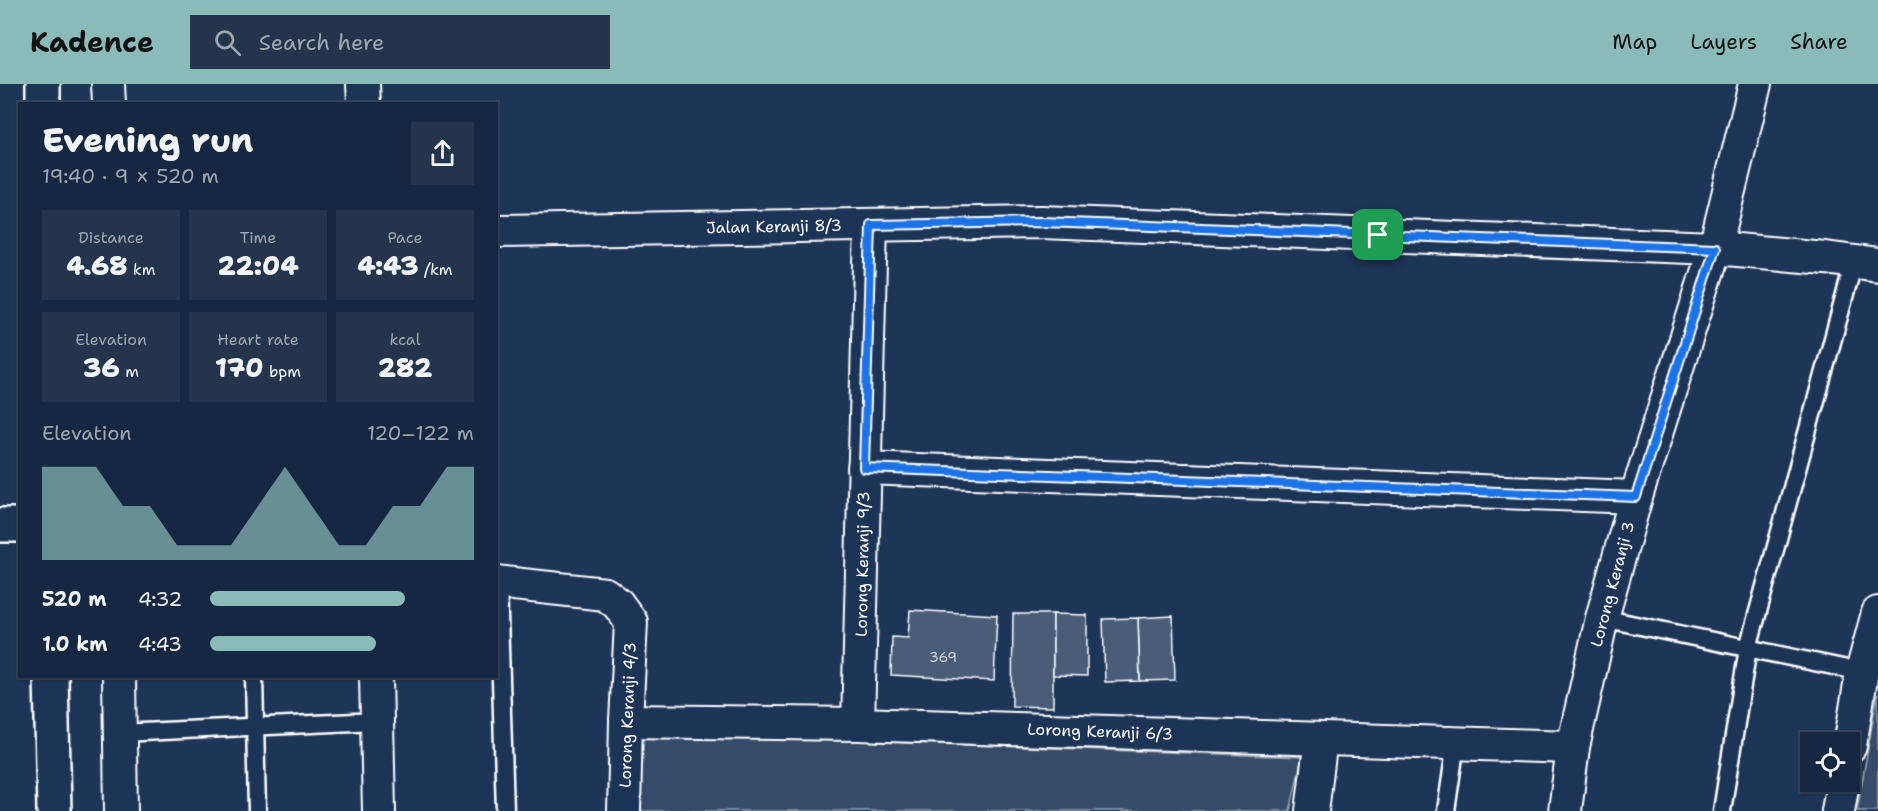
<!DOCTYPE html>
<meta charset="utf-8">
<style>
:root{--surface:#162841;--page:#23344c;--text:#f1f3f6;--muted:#9ea6b1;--line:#35445a;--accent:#8bbbb9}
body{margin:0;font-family:"Shantell Sans",sans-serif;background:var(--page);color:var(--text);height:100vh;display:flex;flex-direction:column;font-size:22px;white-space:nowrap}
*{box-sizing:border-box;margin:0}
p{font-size:20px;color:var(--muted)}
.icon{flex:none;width:33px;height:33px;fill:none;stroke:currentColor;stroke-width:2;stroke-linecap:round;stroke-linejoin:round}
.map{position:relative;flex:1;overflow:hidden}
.panel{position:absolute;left:18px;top:18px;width:480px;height:576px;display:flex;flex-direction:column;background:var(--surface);border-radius:0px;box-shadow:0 2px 4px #0004,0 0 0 2px var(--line)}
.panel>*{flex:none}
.tools{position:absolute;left:1800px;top:648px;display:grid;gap:12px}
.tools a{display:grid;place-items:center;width:60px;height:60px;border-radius:0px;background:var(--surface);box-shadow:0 2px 4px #0004,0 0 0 2px var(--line);font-size:30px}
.pin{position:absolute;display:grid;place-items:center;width:51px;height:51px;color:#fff;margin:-26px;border-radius:12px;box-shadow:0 3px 9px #0006}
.round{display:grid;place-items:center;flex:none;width:63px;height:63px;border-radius:0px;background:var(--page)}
.summary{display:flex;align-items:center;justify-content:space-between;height:102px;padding:0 24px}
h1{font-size:33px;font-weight:800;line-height:45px}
.figures{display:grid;grid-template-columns:repeat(3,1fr);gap:9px;height:102px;padding:6px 24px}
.figures div{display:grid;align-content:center;border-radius:0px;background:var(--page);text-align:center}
.figures b{font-size:26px;font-weight:800}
.figures small{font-size:16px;font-weight:400}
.figures p{font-size:16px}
.chart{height:168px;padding:12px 24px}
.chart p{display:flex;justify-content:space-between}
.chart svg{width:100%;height:108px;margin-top:6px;fill:var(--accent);opacity:.7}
ul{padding:0 24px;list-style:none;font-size:20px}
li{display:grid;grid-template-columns:96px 72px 1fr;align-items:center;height:45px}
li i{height:15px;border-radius:8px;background:var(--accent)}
header{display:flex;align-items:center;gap:36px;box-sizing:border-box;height:84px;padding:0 30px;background:var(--accent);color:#111}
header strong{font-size:28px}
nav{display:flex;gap:33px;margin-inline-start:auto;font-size:21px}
.search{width:420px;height:54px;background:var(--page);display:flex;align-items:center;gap:15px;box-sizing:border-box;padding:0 21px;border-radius:0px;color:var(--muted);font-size:22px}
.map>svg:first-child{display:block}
.green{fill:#364b69;stroke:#9aa5b4;stroke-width:1.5}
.building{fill:#4a5d79;stroke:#fff;stroke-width:1.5}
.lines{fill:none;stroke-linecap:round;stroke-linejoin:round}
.service-casing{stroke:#fff;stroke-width:21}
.minor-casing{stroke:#fff;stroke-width:36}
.tertiary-casing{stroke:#fff;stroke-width:38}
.service{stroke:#1d3557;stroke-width:16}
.minor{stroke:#1d3557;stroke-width:32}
.tertiary{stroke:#1d3557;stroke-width:33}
.route-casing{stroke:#fff;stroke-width:12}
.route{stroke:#1a73e8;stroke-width:8}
.labels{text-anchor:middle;stroke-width:4.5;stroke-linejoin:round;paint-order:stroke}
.number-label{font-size:14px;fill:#d2d6de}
.street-label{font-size:16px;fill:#fff;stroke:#1d3557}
</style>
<header>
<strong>Kadence</strong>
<div class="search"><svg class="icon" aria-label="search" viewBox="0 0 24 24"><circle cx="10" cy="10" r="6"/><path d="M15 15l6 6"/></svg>Search here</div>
<nav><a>Map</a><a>Layers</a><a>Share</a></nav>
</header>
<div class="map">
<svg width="1878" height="727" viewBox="0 0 1878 727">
<rect width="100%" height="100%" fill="#1d3557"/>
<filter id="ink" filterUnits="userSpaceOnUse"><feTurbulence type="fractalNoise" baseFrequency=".0167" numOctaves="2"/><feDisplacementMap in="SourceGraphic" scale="12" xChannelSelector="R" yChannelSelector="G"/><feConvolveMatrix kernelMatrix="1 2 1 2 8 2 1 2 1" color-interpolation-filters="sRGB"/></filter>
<g filter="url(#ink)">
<g class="green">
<path d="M1878,610V727H1857L1877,613Z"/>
<path d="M633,649L1302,673L1290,727H633Z"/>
</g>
<g class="building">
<path d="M910,526L997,531L994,597L891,591L892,553L908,554Z"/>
<path d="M1013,530H1053V623L1012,622Z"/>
<path d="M1053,530L1087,531V592L1053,591Z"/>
<path d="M1173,532L1175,596L1140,597L1138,534Z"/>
<path d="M1138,534L1140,597L1105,598L1103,535Z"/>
</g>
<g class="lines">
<defs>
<g id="service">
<path d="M498,498L505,727"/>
<path d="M1602,534L1862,588"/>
<path d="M254,592L257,727"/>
<path d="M120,649L377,637"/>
<path d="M1446,727L1456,659"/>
<path d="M1722,727L1748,564L1854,178"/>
</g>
<g id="minor">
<path d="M108,0L109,20"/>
<path d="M363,0L364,20"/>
<path d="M496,147L1041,138L1715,164L1825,174L1878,181"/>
<path d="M864,384L1636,413"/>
<path d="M496,498L605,510L618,520L631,538L626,637L624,727"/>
<path d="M119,592L121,727"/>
<path d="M376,592L379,727"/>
<path d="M626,637L858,640L1573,663"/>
<path d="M858,640L871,141"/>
<path d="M1850,662L1862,588L1878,529"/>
<path d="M1312,727L1321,655"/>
<path d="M1565,727L1573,663L1602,534L1636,413L1715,164L1755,0"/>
<path d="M1838,727L1843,698"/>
</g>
<g id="tertiary">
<path d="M43,0V20"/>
<path d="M0,441H20"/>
<path d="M51,592L54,727"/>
</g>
</defs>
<use href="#service" class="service-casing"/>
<use href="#minor" class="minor-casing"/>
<use href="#tertiary" class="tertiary-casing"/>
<use href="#service" class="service"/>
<use href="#minor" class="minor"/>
<use href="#tertiary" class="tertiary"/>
</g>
</g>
<g class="lines" filter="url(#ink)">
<defs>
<path id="route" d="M1041,138L1125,141L1715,164L1636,413L864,384L871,141Z"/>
</defs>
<use href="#route" class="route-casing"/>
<use href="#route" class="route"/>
</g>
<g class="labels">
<g class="number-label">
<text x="943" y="578">369</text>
</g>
<g class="street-label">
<text transform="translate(774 142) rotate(-1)" y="6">Jalan Keranji 8/3</text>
<text transform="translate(862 480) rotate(-89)" y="6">Lorong Keranji 9/3</text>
<text transform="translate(1612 500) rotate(-75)" y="6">Lorong Keranji 3</text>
<text transform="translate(627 631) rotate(-88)" y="6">Lorong Keranji 4/3</text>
<text transform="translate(1100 647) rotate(2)" y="6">Lorong Keranji 6/3</text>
</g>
</g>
</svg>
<div class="tools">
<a><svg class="icon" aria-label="locate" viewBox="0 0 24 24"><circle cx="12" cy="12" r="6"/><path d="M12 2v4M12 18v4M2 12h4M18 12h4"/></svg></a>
</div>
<div class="pin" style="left:1378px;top:151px;background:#1e9e55"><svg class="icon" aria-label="arrive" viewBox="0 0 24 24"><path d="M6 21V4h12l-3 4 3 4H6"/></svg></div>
<section class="panel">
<div class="summary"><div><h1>Evening run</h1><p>19:40 · 9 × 520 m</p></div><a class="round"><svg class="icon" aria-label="share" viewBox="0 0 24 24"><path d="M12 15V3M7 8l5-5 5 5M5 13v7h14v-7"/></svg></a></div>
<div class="figures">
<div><p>Distance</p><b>4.68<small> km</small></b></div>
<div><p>Time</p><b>22:04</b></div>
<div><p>Pace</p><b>4:43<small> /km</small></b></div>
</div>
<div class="figures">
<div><p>Elevation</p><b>36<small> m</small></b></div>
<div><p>Heart rate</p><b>170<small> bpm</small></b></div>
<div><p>kcal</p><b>282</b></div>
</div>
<div class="chart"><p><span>Elevation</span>120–122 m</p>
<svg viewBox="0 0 160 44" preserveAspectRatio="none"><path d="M0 44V6L10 6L20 6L30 22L40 22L50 38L60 38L70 38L80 22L90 6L100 22L110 38L120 38L130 22L140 22L150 6L160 6V44z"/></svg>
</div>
<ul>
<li><b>520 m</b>4:32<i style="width:74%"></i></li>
<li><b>1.0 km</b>4:43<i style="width:63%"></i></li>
</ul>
</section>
</div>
